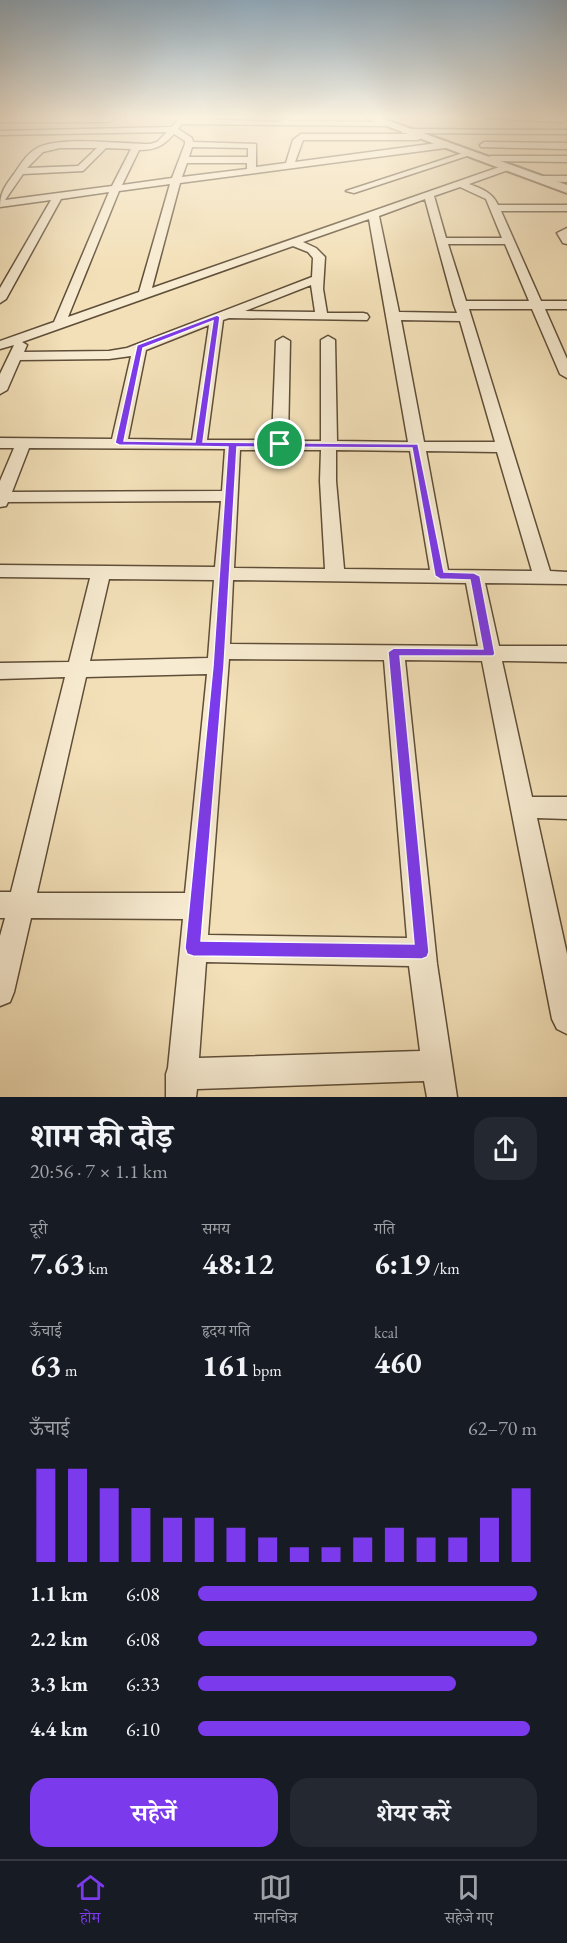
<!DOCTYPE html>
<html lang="hi">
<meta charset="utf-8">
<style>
:root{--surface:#171b24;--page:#242831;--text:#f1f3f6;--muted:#9ea1a6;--line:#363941;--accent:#7c3aed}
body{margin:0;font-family:"EB Garamond","Noto Serif Devanagari",serif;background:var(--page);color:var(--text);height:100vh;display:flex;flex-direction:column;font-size:22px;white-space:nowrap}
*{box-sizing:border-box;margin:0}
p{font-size:20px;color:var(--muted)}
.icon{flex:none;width:33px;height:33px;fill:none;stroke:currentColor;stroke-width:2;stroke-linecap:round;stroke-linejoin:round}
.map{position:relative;height:1097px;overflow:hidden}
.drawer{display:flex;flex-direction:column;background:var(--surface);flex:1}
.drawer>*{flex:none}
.pin{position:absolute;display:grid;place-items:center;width:51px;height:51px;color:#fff;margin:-26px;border:3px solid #fff;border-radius:50%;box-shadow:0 2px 6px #0007}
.round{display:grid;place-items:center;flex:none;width:63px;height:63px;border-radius:18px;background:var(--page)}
.summary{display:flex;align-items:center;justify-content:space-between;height:102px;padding:0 30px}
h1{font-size:33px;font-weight:700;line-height:45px}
.metrics{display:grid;grid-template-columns:repeat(3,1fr);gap:9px;height:102px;padding:6px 30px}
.metrics div{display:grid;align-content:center}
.metrics b{font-size:30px;font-weight:700}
.metrics small{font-size:16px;font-weight:400}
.metrics p{font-size:16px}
.chart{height:168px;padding:12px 30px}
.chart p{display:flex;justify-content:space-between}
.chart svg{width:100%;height:108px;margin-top:6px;stroke:var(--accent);stroke-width:6}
.action{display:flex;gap:12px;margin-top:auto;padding:12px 30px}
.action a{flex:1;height:69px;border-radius:18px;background:var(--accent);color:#fff;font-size:24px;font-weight:700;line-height:69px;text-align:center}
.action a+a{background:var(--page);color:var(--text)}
ul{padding:0 30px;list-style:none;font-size:20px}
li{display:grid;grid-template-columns:96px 72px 1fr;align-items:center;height:45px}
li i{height:15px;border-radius:8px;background:var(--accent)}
.menu{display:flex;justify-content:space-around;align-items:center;height:84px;border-top:2px solid var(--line);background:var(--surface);font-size:16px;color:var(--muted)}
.menu a{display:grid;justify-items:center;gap:3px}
.menu .on{color:var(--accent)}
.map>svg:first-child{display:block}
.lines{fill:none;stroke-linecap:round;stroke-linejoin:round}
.minor-casing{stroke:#5f4e38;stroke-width:3}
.tertiary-casing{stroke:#5f4e38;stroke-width:4}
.minor{fill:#f7ebd1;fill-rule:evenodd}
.tertiary{fill:#f7ebd1;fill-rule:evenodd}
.route{fill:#7c3aed;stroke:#fff;stroke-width:1.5;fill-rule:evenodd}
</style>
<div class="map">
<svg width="567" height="1097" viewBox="0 0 567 1097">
<rect width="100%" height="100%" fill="#f3e0b8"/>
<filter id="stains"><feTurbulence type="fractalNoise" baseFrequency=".00333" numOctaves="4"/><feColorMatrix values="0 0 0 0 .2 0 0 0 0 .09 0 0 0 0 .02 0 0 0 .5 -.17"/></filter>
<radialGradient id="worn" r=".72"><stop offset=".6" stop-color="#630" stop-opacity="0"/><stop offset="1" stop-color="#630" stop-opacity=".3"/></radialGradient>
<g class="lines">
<defs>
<g id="minor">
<path d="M0,118H112L113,120L109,122H0Z"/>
<path d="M180,118L275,122L290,118L288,121L384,122L388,124L384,126L182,124L178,129L192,138L193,142L256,144V167L286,163L293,140L301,134H418L422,137L418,140H303L295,162L445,142L449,145L445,148L180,183L152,288L505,165L510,168L508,170L469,184C482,189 492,192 498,205H567V211H501L541,301H567V309H545L567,359V378L560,374L532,309H469L550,571L567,572V584L485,583L499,646H567V662L502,661L532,797H567V819L537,818L567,954V1034L557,1029L552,1019L482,661L405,660L437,964L457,1097H427L424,1081L197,1089L196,1097H166V1074L168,1068L183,919L31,918L14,992L10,1002L0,1006V936L5,918H0V892H11L65,677L0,679V663L69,662L90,578L0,577V565L215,567L221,501L8,502L6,506L0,507V481L14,448H0V438L112,439L131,356L109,359L20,360L7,390L0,394V374L14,345L0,349V341L54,322L109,192L61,199L6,299L0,303V288L51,200L0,207C0,193 5,186 14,174C20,165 28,152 39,147C64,136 121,144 150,144L157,142L167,132L0,135V131L171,127ZM174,134L185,141V144L172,178L122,185L139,150C156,150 163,146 174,134ZM192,147L248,148V157H189ZM60,148H97L78,166L27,168L43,152ZM106,148L131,149L112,186L5,200L23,174L83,171ZM187,163H247V169L182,177ZM170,184L139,292L68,317L119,191ZM460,187L486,199L502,238H446L434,196ZM425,199L454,305L457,313L399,312L379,216ZM369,219L408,442L337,441L335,340L328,336L321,340V441H288L290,341L283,337L276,341L272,440H207L223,320L229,318L367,320L369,317L367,314L363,313H327L323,289L325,257L316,248L303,242ZM448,244H505L529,301H466ZM293,246L308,252L313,258L312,277L127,348L109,351L24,352L27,345L22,342ZM311,285L315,312L245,311ZM401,320L460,321L495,442H424ZM209,325L192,440L128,439L146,350ZM29,448L225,449L222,491L12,492ZM240,450H321L320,481L325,569L234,568ZM336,450L410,451L430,570L344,569L336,481ZM426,451L497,452L532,571L448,570ZM109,579L214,580L208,658L90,661ZM233,580L466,583L478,646L230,644ZM229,659L384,660L407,938L208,935ZM207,674L185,893H37L86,677ZM206,962L409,966L420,1051L199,1058Z"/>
<path d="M483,118H566L567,120L563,122Z"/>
<path d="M402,129L567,130V134L405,133H402Z"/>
<path d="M484,142L567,143V149L481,147L480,145Z"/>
<path d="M466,152L473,154L354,193L346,191Z"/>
<path d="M491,156H567V162L488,161V157Z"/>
<path d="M538,176H567V182L535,181V177Z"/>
<path d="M567,228V244L563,243L557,233Z"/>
</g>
<path id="tertiary" d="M365,118H381L567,185V193Z"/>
</defs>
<use href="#minor" class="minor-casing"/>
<use href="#tertiary" class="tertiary-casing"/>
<use href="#minor" class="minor"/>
<use href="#tertiary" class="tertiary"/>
</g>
<linearGradient id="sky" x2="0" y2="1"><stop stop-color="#91abbe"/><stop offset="0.43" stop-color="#faf1df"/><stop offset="1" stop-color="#faf1df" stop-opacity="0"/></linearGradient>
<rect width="567" height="272" fill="url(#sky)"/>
<path class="route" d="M217,315L220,317L203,442L418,444L444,572L474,573L480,576L495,654L493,656H400L429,952L427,957L422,959L193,956L187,954L185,948L213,666L228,447L119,445L115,443L137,345ZM213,321L195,442L124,441L143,348ZM237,447L412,448L435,576L440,579L470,580L483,649L394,648L388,652L414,944L201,941L224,666Z"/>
<rect width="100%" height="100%" filter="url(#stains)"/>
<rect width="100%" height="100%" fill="url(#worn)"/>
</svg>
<div class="pin" style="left:280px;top:444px;background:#1e9e55"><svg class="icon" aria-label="arrive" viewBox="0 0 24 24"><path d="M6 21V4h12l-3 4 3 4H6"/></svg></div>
</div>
<section class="drawer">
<div class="summary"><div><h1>शाम की दौड़</h1><p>20:56 · 7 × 1.1 km</p></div><a class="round"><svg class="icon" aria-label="share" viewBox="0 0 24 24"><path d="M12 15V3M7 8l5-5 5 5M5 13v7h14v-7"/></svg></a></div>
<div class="metrics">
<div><p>दूरी</p><b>7.63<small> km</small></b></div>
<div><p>समय</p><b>48:12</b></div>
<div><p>गति</p><b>6:19<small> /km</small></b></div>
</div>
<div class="metrics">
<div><p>ऊँचाई</p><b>63<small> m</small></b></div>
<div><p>हृदय गति</p><b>161<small> bpm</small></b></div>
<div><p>kcal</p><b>460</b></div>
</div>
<div class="chart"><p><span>ऊँचाई</span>62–70 m</p>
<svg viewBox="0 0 160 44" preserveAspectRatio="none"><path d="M5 44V6M15 44V6M25 44V14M35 44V22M45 44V26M55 44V26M65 44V30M75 44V34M85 44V38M95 44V38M105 44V34M115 44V30M125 44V34M135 44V34M145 44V26M155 44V14"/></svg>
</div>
<ul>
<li><b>1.1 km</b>6:08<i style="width:100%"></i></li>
<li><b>2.2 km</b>6:08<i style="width:100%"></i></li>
<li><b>3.3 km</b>6:33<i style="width:76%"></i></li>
<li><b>4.4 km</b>6:10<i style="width:98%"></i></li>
</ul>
<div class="action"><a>सहेजें</a><a>शेयर करें</a></div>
</section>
<nav class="menu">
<a class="on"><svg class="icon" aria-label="home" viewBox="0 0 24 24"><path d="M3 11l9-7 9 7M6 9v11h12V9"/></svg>होम</a>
<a><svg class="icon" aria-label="map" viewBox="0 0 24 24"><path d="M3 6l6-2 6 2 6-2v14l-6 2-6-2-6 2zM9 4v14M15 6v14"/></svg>मानचित्र</a>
<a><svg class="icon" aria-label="saved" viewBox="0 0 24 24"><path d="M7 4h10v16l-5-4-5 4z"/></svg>सहेजे गए</a>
</nav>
